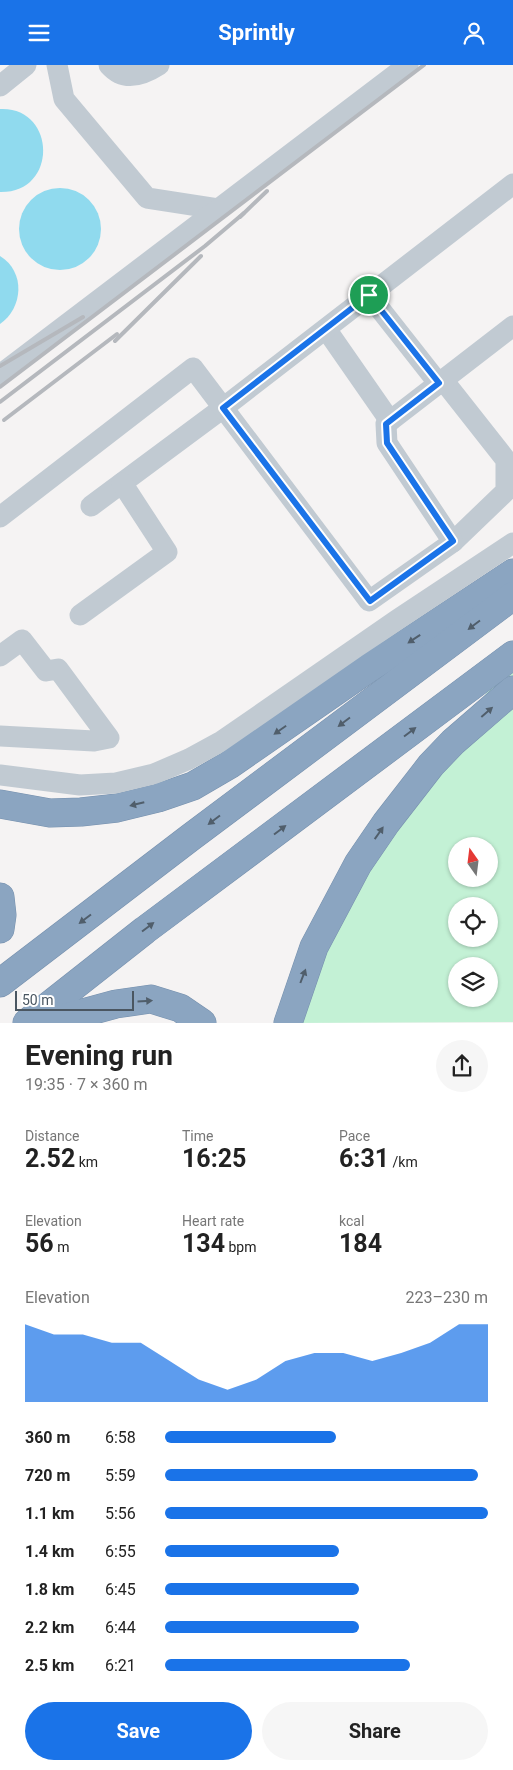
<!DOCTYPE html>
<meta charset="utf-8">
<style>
:root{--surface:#fff;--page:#f6f6f6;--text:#222;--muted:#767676;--accent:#1a73e8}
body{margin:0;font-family:Roboto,sans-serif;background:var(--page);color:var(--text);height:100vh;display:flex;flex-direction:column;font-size:19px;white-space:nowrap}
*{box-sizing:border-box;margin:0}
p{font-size:16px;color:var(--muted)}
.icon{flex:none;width:28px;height:28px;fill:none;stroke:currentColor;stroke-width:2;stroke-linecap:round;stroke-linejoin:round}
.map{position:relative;height:958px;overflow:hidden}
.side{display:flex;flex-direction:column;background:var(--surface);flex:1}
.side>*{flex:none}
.needle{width:32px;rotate:346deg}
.fabs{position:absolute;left:448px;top:772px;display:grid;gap:10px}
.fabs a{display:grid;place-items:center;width:50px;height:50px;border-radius:50%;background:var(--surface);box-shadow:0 1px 4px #0004;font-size:25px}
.scale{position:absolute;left:15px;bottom:12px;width:119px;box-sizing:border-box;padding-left:5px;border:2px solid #4a5661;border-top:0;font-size:14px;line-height:18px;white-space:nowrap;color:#4a5661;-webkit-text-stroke:4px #fff;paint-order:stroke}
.pin{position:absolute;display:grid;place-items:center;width:42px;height:42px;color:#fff;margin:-21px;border:2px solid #fff;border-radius:50%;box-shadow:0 1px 5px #0007}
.round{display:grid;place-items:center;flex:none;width:52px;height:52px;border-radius:26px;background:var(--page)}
.head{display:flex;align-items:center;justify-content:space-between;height:85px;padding:0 25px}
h1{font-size:28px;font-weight:700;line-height:38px}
.figures{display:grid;grid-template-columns:repeat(3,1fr);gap:8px;height:85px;padding:5px 25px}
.figures div{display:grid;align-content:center}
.figures b{font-size:25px;font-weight:700}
.figures small{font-size:14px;font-weight:400}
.figures p{font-size:14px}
.chart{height:140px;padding:10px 25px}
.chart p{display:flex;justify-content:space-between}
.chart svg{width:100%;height:90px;margin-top:5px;fill:var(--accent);opacity:.7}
.cta{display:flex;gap:10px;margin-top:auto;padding:10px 25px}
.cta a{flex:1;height:58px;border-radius:30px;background:var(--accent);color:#fff;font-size:20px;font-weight:700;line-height:58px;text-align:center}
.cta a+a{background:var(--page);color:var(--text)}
ul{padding:0 25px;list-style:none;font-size:16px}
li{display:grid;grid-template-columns:80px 60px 1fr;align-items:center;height:38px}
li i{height:12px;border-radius:6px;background:var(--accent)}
header{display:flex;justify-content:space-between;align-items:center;height:65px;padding:0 25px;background:var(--accent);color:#fff;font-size:22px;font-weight:700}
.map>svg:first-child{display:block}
.green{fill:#c3f1d5;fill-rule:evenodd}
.water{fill:#90daee}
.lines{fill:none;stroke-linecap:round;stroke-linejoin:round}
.highway-casing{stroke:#7690ad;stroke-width:29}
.minor{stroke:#c1cad2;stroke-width:21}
.highway{stroke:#8ba5c1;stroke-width:28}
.rail{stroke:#b5b8bd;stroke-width:4}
.oneway{fill:#505e6b}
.route-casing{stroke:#fff;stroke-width:10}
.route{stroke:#1a73e8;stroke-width:6}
</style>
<header><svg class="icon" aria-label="menu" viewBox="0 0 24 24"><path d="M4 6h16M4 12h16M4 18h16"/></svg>Sprintly<svg class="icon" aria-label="person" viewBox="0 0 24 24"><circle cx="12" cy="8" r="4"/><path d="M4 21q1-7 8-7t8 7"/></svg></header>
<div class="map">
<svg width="513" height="958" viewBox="0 0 513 958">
<rect width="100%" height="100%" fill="#f5f3f3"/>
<path class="green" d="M513,594V957L288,958L386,758ZM456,781H489V814H456ZM456,841H489V874H456ZM456,901H489V934H456Z"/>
<g class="water">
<path d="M0,44C56,41 59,128 0,127Z"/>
<circle cx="60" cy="164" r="41"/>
<path d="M0,191C26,207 23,243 0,259Z"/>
</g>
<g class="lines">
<defs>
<g id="highway">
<path d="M0,739L50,748L81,747L117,743L158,733L193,721L229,700L369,603L513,508"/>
<path d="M0,832L2,850L0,864"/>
<path d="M0,918L191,772L513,531"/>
<path d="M27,958L145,865L513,590"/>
<path d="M46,958L116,939L151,934L180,943L202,958"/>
<path d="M288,958L314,882L358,799L386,758L431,700L453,677L513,625"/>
</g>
</defs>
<use href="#highway" class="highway-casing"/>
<g class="minor">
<path d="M57,0L64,34L147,133L218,144"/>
<path d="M109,0C124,17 142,11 159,0"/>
<path d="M0,21L26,0"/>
<path d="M369,230L439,319"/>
<path d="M326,264L390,356"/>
<path d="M0,310L408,0"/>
<path d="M443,315L506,395V426L453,477"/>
<path d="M91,441L223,343L513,119"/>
<path d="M0,452L193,303L369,536L453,477L387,378L386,359L513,261"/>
<path d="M80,550L167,487L122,418"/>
<path d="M0,591L22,575L46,606L58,604L109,673L94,676L0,671"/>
<path d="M0,710L80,720L116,718L154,709L189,694L222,676L397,555L513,478"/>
</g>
<use href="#highway" class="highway"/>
<g class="rail">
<path d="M240,152L267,126"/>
<path d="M115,276L201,191"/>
<path d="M0,301L83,252"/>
<path d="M0,322L424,0"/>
<path d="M0,337L205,181L244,148"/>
<path d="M4,355L117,269"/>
</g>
</g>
<defs><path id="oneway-solid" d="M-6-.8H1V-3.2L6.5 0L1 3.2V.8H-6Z" transform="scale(1.25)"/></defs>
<g class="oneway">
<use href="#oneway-solid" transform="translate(474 560) rotate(143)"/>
<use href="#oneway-solid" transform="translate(414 574) rotate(146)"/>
<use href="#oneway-solid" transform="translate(487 647) rotate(-41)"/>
<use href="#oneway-solid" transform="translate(344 657) rotate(143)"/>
<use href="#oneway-solid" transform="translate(280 665) rotate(145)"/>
<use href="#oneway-solid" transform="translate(410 667) rotate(-37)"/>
<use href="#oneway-solid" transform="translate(137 739) rotate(166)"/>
<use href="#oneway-solid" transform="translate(214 755) rotate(143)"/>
<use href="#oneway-solid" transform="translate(280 765) rotate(-37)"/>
<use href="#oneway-solid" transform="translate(379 768) rotate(-55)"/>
<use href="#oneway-solid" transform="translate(85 854) rotate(143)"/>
<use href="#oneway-solid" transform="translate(148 862) rotate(-37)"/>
<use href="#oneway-solid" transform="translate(303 911) rotate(-69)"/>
<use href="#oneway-solid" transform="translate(145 936) rotate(-4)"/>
</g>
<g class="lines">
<defs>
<path id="route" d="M369,230L439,318L386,359L387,378L453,476L370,536L223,343Z"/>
</defs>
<use href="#route" class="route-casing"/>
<use href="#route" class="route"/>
</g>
</svg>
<div class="fabs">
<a><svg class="needle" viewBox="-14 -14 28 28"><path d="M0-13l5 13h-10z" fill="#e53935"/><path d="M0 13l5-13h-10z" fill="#767676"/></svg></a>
<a><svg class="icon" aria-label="locate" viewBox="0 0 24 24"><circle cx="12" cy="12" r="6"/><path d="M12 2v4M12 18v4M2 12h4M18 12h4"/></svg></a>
<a><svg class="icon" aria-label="layers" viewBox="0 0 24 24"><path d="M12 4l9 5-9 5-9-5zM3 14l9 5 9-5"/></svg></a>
</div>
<div class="scale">50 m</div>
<div class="pin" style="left:369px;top:230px;background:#1e9e55"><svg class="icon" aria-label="arrive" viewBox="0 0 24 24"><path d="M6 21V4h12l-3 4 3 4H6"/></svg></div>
</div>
<section class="side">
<div class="head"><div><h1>Evening run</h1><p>19:35 · 7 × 360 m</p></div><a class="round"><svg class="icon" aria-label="share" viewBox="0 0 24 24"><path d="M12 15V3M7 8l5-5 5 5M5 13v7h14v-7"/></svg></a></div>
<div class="figures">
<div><p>Distance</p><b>2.52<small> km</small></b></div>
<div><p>Time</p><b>16:25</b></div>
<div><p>Pace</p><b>6:31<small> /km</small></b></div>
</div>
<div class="figures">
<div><p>Elevation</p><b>56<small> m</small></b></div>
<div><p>Heart rate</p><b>134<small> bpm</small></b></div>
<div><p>kcal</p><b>184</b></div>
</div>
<div class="chart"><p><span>Elevation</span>223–230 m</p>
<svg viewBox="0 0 160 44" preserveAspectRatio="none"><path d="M0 44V6L10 11L20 11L30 15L40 15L50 24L60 33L70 38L80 33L90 24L100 20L110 20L120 24L130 20L140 15L150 6L160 6V44z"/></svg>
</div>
<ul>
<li><b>360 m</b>6:58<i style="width:53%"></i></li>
<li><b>720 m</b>5:59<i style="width:97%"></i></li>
<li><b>1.1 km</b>5:56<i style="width:100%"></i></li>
<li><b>1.4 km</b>6:55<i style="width:54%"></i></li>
<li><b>1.8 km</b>6:45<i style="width:60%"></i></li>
<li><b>2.2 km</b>6:44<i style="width:60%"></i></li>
<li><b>2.5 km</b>6:21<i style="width:76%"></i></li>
</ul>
<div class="cta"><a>Save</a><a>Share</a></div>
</section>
